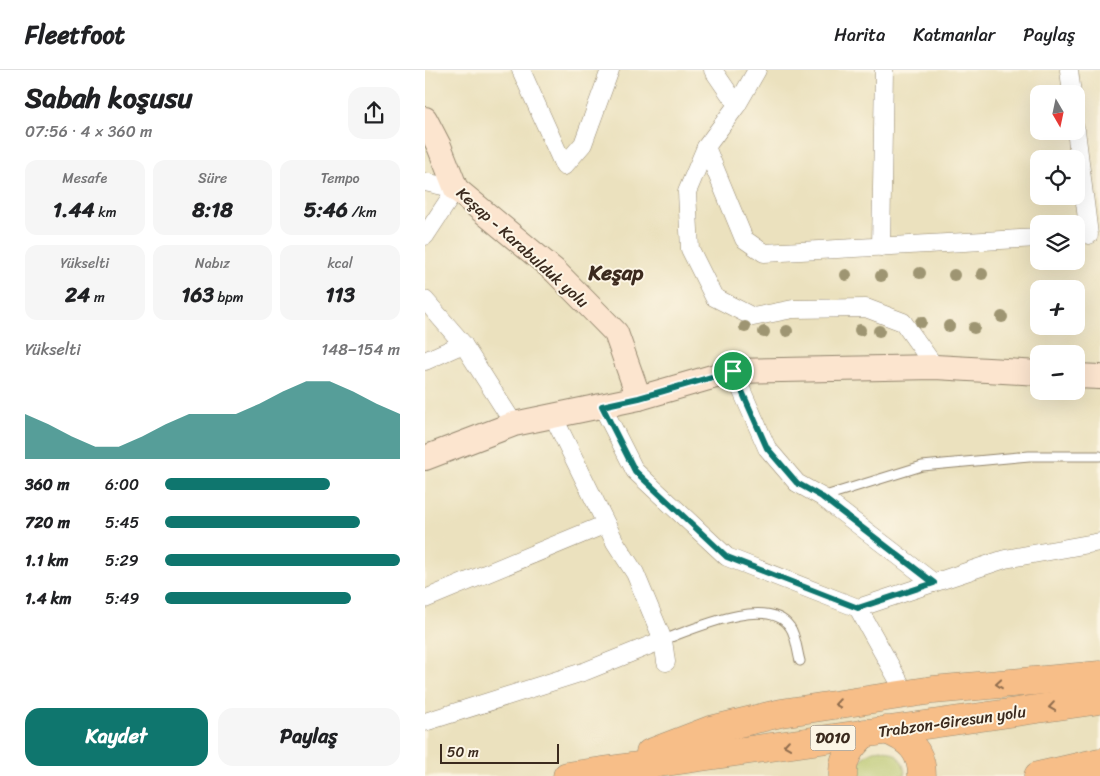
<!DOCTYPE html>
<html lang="tr">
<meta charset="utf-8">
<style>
:root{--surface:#fff;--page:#f6f6f6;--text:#202124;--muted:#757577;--line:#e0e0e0;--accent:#0f766e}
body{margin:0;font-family:Sriracha,sans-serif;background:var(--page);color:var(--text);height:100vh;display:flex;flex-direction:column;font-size:19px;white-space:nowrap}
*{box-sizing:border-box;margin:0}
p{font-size:16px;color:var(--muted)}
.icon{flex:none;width:28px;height:28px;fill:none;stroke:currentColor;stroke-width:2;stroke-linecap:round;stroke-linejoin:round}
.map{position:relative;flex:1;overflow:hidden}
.panel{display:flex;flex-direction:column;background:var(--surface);width:425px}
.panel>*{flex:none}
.needle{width:32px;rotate:171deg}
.controls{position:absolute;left:605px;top:15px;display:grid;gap:10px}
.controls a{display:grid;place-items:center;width:55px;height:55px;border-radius:10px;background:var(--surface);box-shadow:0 5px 20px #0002;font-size:25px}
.scale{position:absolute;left:15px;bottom:12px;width:119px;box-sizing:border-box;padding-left:5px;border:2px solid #3b2a1e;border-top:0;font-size:14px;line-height:18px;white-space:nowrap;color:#3b2a1e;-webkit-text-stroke:4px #fcf5e5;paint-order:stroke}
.pin{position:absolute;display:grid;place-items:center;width:42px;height:42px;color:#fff;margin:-21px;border:2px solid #fff;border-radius:50%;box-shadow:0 1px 5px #0007}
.round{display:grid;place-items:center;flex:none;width:52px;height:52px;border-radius:15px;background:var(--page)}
.headline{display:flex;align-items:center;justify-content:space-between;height:85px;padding:0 25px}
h1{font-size:28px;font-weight:700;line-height:38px}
.stats{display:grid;grid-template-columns:repeat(3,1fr);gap:8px;height:85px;padding:5px 25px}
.stats div{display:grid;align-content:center;border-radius:12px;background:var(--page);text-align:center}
.stats b{font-size:21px;font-weight:700}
.stats small{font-size:14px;font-weight:400}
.stats p{font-size:14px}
.chart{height:140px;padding:10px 25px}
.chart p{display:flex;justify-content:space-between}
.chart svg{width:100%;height:90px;margin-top:5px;fill:var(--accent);opacity:.7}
.cta{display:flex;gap:10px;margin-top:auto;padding:10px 25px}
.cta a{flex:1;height:58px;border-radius:15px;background:var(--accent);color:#fff;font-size:20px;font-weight:700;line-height:58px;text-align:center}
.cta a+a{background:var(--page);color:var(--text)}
ul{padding:0 25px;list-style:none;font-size:16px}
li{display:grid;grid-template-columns:80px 60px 1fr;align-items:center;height:38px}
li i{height:12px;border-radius:6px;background:var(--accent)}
header{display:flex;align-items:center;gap:30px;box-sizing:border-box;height:70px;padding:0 25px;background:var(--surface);border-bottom:1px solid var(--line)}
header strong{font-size:24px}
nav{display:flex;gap:28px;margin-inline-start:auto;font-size:18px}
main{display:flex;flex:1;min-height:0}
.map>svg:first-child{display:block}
.grass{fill:#b2c164;stroke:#767641}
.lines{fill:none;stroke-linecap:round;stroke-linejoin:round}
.service-casing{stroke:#93866e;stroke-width:11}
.minor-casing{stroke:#93866e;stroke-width:19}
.secondary-casing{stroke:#93866e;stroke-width:26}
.trunk-casing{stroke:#93866e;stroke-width:29}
.service{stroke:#fff;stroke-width:9}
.minor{stroke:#fff;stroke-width:18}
.secondary{stroke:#fce5cf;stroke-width:24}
.trunk{stroke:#f7be88;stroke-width:28}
.tree{fill:#9e9572}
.oneway{stroke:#906d4e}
.route-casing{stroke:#fff;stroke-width:10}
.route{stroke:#0f766e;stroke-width:6}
.labels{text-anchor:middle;stroke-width:4;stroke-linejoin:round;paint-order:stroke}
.shield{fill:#fcf5e5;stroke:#75675a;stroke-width:1}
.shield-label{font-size:15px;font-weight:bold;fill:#3b2a1e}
.street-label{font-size:16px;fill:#3b2a1e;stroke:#fcf5e5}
.district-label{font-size:21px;font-weight:bold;fill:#3b2a1e;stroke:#fcf5e5}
</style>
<header>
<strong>Fleetfoot</strong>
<nav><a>Harita</a><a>Katmanlar</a><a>Paylaş</a></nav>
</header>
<main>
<section class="panel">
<div class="headline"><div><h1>Sabah koşusu</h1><p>07:56 · 4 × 360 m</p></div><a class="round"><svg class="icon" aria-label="share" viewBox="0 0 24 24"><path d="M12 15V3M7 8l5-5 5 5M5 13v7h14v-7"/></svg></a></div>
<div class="stats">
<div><p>Mesafe</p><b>1.44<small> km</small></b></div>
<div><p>Süre</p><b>8:18</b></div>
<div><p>Tempo</p><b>5:46<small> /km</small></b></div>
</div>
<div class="stats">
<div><p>Yükselti</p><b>24<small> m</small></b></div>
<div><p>Nabız</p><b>163<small> bpm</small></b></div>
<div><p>kcal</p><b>113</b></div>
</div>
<div class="chart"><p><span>Yükselti</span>148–154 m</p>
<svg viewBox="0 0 160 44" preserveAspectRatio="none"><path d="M0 44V22L10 27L20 33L30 38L40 38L50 33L60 27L70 22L80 22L90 22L100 17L110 11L120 6L130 6L140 11L150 17L160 22V44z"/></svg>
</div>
<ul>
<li><b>360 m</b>6:00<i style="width:70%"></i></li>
<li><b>720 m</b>5:45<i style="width:83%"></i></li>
<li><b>1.1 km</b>5:29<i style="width:100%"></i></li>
<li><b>1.4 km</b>5:49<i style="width:79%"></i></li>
</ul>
<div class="cta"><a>Kaydet</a><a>Paylaş</a></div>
</section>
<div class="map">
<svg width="675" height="706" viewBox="0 0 675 706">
<rect width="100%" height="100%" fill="#fcf5e5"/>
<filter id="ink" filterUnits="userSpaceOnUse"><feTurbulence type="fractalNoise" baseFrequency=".02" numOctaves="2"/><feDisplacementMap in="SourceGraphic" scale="10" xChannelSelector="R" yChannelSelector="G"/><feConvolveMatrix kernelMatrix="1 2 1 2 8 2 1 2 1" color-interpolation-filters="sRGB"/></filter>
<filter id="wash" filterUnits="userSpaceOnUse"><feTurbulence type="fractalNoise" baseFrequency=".0096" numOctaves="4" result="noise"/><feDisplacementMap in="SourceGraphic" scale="20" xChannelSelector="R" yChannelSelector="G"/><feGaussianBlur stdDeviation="1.12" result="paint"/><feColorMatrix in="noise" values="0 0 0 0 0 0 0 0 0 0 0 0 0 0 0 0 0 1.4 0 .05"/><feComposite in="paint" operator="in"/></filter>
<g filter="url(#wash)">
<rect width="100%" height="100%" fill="#ebe1be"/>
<path class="grass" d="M456,679C471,682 480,690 480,706H431C432,690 440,682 456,679Z"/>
</g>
<g filter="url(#ink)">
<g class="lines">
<defs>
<g id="service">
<path d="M397,427L497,396L604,386H675"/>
<path d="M238,570C266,560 343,524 365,557C371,565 372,581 375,591"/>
</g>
<g id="minor">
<path d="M96,0L139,96L158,74L185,0"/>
<path d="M288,0L312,35"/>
<path d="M332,0L312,35L281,77L262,122L265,179L289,227L328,247L368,239L441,238L478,252L510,297"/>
<path d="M644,0L647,24"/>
<path d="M651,60L664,165"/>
<path d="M281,77L319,169L339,183L614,168"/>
<path d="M0,112L31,119L0,166"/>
<path d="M456,177L459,0"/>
<path d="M0,230L38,274L89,354"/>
<path d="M0,291L38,274"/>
<path d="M308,301L342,378L372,413L397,427L509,513"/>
<path d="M177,336L210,401L302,487L433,538L580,489L675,472"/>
<path d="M128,346L190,472L210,503L238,570L241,592"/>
<path d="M0,529L181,454"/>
<path d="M433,538L481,624"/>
<path d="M0,652L161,601L238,570"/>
</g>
<g id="secondary">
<path d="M0,49L14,76L31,119L130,201L191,263L214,328"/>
<path d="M651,306L675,307"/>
<path d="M0,388L89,354L214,328L308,301L510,297L614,303"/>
</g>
<g id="trunk">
<path d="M461,660C484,669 497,681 497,706"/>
<path d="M225,683L285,660L356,643L508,620L675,605"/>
<path d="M142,706L675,630"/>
<path d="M418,706C417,687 426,676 440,663"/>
<path d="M613,706L675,692"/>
</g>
</defs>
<use href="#service" class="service-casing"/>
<use href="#minor" class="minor-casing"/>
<use href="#secondary" class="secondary-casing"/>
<use href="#trunk" class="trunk-casing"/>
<use href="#service" class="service"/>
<use href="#minor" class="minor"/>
<use href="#secondary" class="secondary"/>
<use href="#trunk" class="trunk"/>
</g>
<g class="tree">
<circle cx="495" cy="203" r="6"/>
<circle cx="557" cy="204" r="6"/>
<circle cx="421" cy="205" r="6"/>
<circle cx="529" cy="205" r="6"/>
<circle cx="456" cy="206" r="6"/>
<circle cx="577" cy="247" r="6"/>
<circle cx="496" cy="252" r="6"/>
<circle cx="524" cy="256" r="6"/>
<circle cx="320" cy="257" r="6"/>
<circle cx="549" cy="258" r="6"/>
<circle cx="435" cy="260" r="6"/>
<circle cx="362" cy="261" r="6"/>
<circle cx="454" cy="261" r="6"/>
<circle cx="339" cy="262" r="6"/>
</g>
<defs><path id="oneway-chevron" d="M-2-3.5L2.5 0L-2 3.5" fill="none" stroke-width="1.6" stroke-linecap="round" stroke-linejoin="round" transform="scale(1.25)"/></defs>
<g class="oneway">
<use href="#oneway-chevron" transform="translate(574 614) rotate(175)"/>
<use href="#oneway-chevron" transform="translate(413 634) rotate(171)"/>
<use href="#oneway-chevron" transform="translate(627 637) rotate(172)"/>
<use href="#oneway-chevron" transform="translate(362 675) rotate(172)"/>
</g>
</g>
<g class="lines" filter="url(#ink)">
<defs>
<path id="route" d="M308,301L342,378L372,413L397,427L509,513L433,538L302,487L210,401L177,336L214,328Z"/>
</defs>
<use href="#route" class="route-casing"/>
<use href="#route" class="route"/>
</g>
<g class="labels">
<rect class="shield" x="385.5" y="655.5" width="45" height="25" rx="4"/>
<g class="shield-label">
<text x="408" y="673">D010</text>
</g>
<g class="street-label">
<text transform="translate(98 177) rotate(42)" y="6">Keşap - Karabulduk yolu</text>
<text transform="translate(527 651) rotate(-8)" y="6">Trabzon-Giresun yolu</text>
</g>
<g class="district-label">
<text x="191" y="210">Keşap</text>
</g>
</g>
</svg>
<div class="controls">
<a><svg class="needle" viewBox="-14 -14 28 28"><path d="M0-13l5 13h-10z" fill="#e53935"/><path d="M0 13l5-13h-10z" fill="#757577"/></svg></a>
<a><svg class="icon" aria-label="locate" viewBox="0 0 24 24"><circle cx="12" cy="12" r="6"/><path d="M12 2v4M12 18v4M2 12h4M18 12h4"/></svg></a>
<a><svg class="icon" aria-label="layers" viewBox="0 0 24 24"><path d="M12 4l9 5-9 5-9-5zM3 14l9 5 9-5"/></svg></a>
<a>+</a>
<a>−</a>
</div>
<div class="scale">50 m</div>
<div class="pin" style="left:308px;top:301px;background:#1e9e55"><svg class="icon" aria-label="arrive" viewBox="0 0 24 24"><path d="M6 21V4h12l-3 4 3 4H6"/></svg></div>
</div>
</main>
